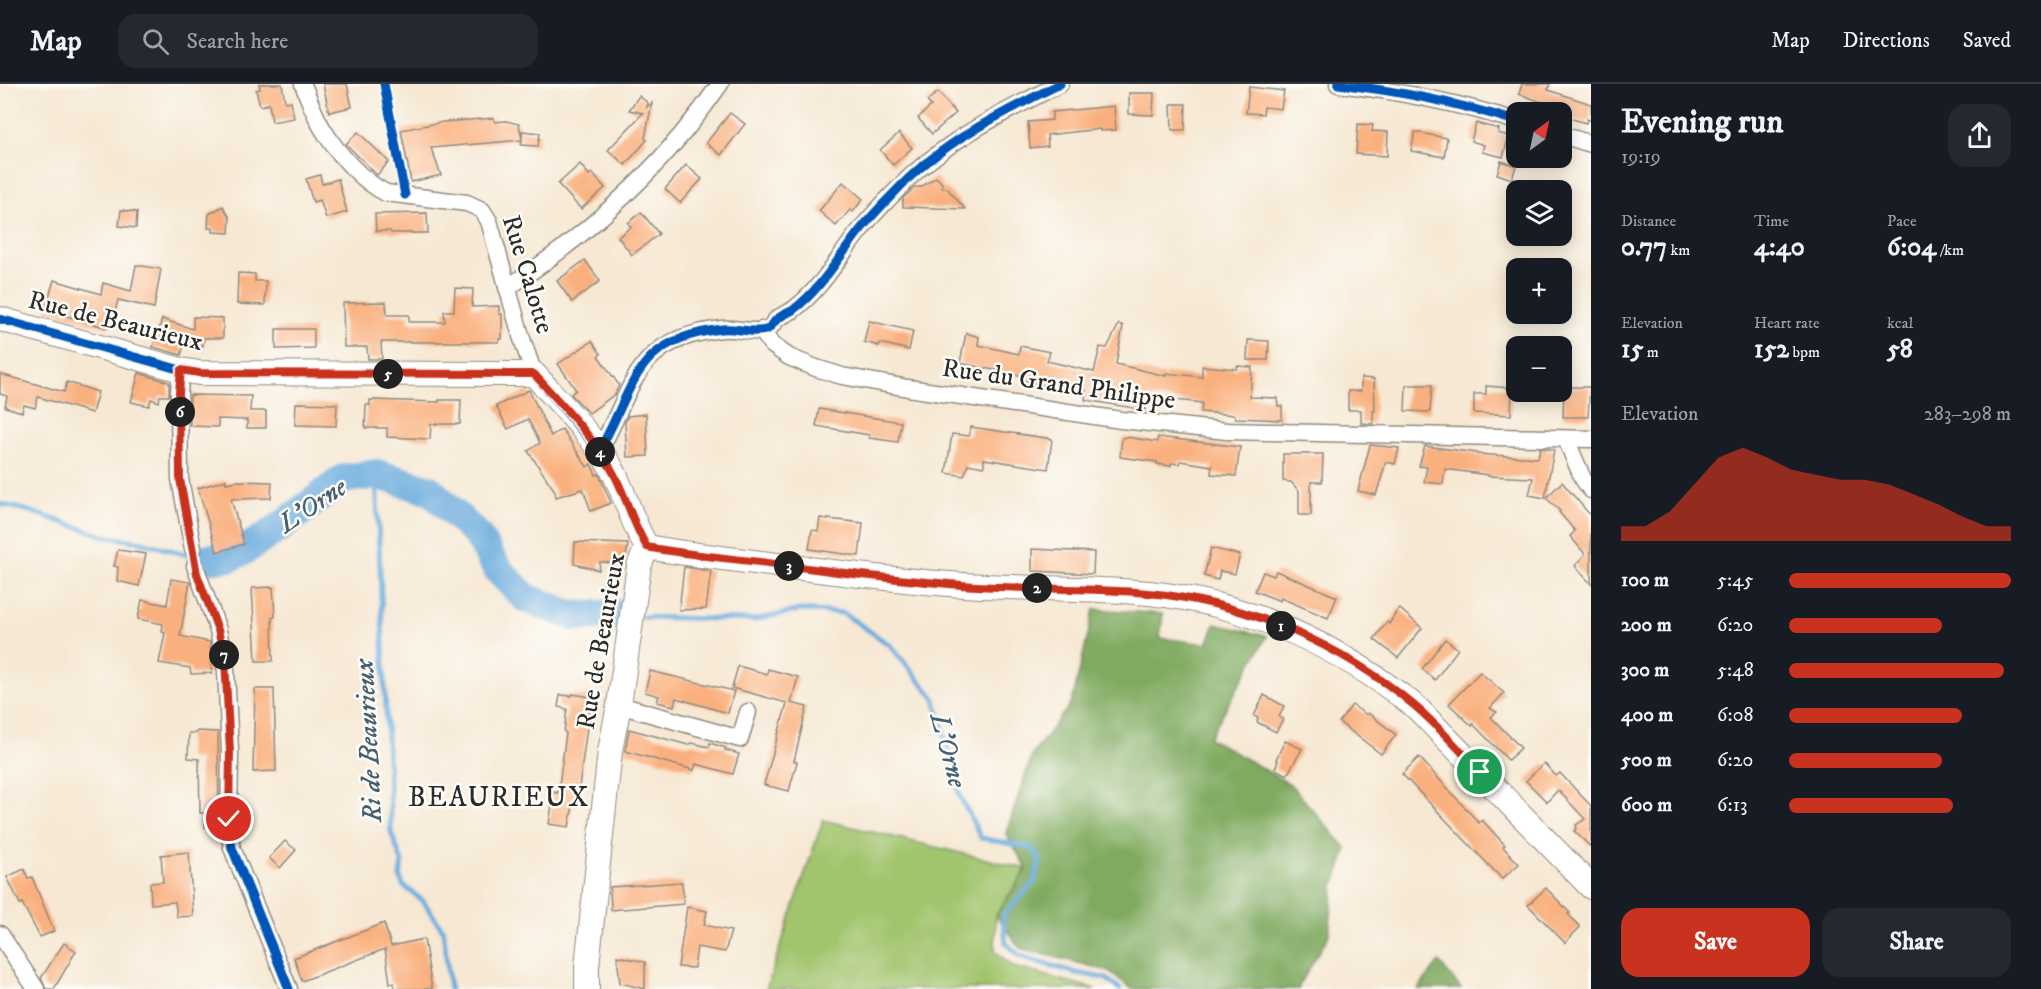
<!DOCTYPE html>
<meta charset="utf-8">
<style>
:root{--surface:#171b24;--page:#242831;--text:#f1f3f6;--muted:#9ea1a6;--line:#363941;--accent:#c8321e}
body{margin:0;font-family:"IM FELL DW Pica",serif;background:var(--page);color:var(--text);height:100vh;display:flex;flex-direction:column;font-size:22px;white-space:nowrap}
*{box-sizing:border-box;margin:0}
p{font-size:20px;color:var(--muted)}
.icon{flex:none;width:33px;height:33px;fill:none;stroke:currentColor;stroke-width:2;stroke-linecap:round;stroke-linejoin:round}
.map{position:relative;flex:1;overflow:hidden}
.sheet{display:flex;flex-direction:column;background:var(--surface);width:450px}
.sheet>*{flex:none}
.needle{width:39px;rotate:33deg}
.fabs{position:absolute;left:1506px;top:18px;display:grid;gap:12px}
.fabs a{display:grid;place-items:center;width:66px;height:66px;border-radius:12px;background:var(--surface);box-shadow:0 3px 15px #0003;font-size:30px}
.pin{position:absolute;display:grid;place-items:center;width:51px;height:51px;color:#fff;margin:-26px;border:3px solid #fff;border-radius:50%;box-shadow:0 2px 6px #0007}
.km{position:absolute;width:30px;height:30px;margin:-15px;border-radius:50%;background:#222;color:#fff;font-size:16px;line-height:30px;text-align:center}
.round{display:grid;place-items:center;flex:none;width:63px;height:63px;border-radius:18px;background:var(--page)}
.summary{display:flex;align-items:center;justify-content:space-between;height:102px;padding:0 30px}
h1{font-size:33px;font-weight:700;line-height:45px}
.figures{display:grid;grid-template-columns:repeat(3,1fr);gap:9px;height:102px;padding:6px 30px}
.figures div{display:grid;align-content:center}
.figures b{font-size:26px;font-weight:700}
.figures small{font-size:16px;font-weight:400}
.figures p{font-size:16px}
.chart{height:168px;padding:12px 30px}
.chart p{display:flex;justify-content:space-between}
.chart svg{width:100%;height:108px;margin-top:6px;fill:var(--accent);opacity:.7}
.button{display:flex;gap:12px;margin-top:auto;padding:12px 30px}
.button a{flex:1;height:69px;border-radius:18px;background:var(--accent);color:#fff;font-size:24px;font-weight:700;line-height:69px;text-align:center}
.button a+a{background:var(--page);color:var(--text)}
ul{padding:0 30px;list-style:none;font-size:20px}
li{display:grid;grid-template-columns:96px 72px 1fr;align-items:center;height:45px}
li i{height:15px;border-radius:8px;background:var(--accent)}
header{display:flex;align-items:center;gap:36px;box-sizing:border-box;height:84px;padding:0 30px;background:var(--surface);border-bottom:2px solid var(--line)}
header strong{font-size:28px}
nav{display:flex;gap:33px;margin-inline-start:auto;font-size:21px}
.search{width:420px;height:54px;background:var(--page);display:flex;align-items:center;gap:15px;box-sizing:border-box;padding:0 21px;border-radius:18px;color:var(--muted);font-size:22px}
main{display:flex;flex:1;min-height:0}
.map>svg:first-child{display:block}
.green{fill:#a1c46d;stroke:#66784c;stroke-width:1.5}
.forest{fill:#80aa60;stroke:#566a46;stroke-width:1.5}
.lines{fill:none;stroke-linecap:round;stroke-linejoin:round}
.stream{stroke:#69aadd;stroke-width:5}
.river{stroke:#69aadd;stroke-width:30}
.building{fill:#fab07e}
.street-casing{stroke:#908a7f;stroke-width:19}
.secondary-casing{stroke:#908a7f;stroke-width:26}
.street{stroke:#fff;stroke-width:16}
.secondary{stroke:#fff;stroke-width:24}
.cycleway-casing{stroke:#fdfcf7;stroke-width:13}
.cycleway{stroke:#0057b8;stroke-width:9}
.route-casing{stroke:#fff;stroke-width:12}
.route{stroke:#c8321e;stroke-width:8}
.labels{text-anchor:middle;stroke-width:5;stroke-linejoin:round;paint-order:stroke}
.street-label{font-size:26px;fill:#2b2b2b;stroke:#fdfcf7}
.water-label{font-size:27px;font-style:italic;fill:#445e72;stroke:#fdfcf7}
.quarter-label{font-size:28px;letter-spacing:1.5px;fill:#2b2b2b;stroke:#fdfcf7}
</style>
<header>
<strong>Map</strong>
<div class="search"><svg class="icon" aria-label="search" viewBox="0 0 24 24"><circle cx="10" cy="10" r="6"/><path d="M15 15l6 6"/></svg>Search here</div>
<nav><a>Map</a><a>Directions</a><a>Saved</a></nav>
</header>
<main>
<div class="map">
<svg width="1591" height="905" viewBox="0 0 1591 905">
<rect width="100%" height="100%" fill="#fdfcf7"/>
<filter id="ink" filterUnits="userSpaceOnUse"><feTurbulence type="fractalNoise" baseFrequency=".0167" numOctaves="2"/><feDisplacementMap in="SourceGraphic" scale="12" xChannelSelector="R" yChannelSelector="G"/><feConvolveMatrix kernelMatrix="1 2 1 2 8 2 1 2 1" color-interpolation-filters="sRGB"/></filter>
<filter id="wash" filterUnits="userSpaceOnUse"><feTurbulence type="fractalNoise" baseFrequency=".008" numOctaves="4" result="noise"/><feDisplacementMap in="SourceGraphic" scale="24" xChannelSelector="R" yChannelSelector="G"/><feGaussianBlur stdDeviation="1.35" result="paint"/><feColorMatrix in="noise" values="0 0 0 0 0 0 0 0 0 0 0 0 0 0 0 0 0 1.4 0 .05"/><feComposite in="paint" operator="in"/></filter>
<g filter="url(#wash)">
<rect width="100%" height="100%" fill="#f6e8d3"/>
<path class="green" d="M823,736L1027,785L996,831L995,867L1014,883L1095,905H766Z"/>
<g class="forest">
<path d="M1094,525L1163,530L1160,554L1207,560L1215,540L1267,552L1209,654L1290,700L1347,765L1334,802L1329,851L1299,902V905H1132L1109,887L1020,864L996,831L1027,785L1006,749L1032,671L1072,618Z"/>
<path d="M1439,878L1461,905H1418Z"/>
</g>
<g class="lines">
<g class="stream">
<path d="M376,390L391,748L402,778L400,793L403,801L423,817L443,846L450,905"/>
<path d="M0,420L26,426L104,452L142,458L202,475"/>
<path d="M642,533L754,536L800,526L843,529L890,561L935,615L960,712L981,754L1032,764L1040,776L1034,798L1003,832L1006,859L1020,872L1076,889L1105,894L1120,905"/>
</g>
<path class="river" d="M202,475L230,473L245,466L279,444L343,395L376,390L430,406L478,452L498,486L526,514L574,532L619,530"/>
</g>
<g id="blocks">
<g class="building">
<path d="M259,0H282L285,18L291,17L294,34L272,38L269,20L260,22L256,6L260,5Z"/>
<path d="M323,0H347L352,23L329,28Z"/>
<path d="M1522,0H1550L1548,6L1591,20V37L1587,35L1586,39L1562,32V25L1519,10Z"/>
<path d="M1249,3L1284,7L1281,25L1264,23L1263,30L1246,29Z"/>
<path d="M938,8L956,29L932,50L918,34L931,22L927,17Z"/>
<path d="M1129,9H1154L1153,31L1129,30Z"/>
<path d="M639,12L648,19L647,23L652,19L645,54L647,56L625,81L608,66L643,29L629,26Z"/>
<path d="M1171,20H1186L1185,46H1172Z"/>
<path d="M1114,22L1116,46L1100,47V45L1047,51L1048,62L1030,64L1028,38L1052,36V28Z"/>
<path d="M730,29L745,40L721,71L706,59Z"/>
<path d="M494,34L495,38L506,37L519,40L522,55V47L540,49L538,62L521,61L522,56L431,64L441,91L411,98L401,46L443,38Z"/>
<path d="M1476,39L1499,45L1498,49L1509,52L1503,73L1482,68L1484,61L1471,57Z"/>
<path d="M1358,40L1373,41L1372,47L1388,48L1387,72L1356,70Z"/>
<path d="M358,48L389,78L377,91L346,60Z"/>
<path d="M1415,48L1447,54L1444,73L1411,67Z"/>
<path d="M899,49L912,64L893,81L880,66Z"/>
<path d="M1501,77L1516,82L1512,95L1497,90Z"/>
<path d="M580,80L589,91L592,89L605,104L581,125L558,100Z"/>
<path d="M686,81L702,95L680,119L665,105Z"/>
<path d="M320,91L322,100L338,95L347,128L326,134L320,116L313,118L306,95Z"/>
<path d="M936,93L942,99V104H947L965,125L903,123V114L915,103H921Z"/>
<path d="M843,98L863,115L853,128L850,126L836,142L819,127Z"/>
<path d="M223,122L230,134L229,149L213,148V144H208L209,130Z"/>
<path d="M121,126L137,128L136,144L119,142Z"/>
<path d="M641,128L659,150L632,171L618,153L631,143L628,139Z"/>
<path d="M427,129L428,149H391L390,147H376L375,130Z"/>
<path d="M585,176L600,197L572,218L557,197Z"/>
<path d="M136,181L161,185L154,224L118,216L113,236L110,235L108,244L45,226L54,196L101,210L103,199L131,207Z"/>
<path d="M238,189L255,190V197H266L265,221L237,220Z"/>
<path d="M455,204L473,205L472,223L499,222V230H502V255H499V258H381L382,275H368L367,263H344L343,219L386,218L387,231H409V238H445L444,227H454Z"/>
<path d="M193,233L223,234V254H204L203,262L184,261L181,271L153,263L162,235L193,245Z"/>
<path d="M869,237L913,247L909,266L880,259L879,262L864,258Z"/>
<path d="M1119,240L1123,242L1116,280L1166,292V289L1202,293V282L1237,285V282L1252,283L1250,313L1277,314L1278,322H1282V336L1235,334V331L1201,328L1202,319L1148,313L1145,326L1085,316L1086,306L1048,299L1047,302L1025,297L1023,292L960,279L966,249L979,253L978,261L1019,270L1020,262L1050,268L1047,277L1094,288L1100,263L1107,264Z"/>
<path d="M276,245H314V264L276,265Z"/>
<path d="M1248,256L1269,257L1268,276H1247Z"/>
<path d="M592,257L601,270L598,272L619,301L615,310L589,329L571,310L576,306L558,280Z"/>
<path d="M139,289L169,298V312H160L159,318L151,315L149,322L131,318Z"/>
<path d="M0,290L64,308L67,298L98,308L92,329L38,313L35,324L24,321L22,328L5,323L7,312L0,310Z"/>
<path d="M1361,294L1374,295L1375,327H1373V340L1361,339V326H1348V307H1361Z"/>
<path d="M1406,301H1432L1430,328L1405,327Z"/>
<path d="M1486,302L1512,304L1511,331L1474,329V310H1486Z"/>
<path d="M1564,303H1590L1588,333H1563Z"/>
<path d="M529,306L551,352L562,345L587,383L591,380L596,391L599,390L611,419L591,427L583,405L556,413L555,407L528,367L540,359L528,335L508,345L496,322Z"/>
<path d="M190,311L251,312L250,327H266V344H247V336L218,335V343L190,342Z"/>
<path d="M370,316L439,318V316H461L460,340H431L430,355L387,353V344H365L366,321H370Z"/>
<path d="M296,319L337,320L336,342L295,341Z"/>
<path d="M819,325L901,338L898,358L869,354V351L816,342Z"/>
<path d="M646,330L648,372L627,373L625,339L628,332Z"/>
<path d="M971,343L1052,355L1048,385L984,375V383L968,380L964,392L946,389L952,350L969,352Z"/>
<path d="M1127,353L1157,358L1158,353L1240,363L1236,392L1211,390L1212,382L1180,377L1179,380L1171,379V382L1157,380V378L1120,373L1122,354Z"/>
<path d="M1370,361L1399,364L1395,380L1386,378L1376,411L1358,407Z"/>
<path d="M1425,362L1477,369V370L1538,374L1540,364L1554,366L1545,414L1529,411L1533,394L1488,392V391L1445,385L1443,400L1424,398L1427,383L1419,382Z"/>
<path d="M1283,370H1323L1322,398H1311V431H1299V407L1291,398L1283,397Z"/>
<path d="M226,396V399L238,397L272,398L271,414L231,415L244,460L217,468L198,404Z"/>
<path d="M1562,398L1591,432V500L1575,482L1585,470L1570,452L1575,447L1559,428L1560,427L1546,414Z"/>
<path d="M820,434L863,439L859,472L809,465L812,446L818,447Z"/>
<path d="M575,458L628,460L625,480L600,478L599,486L574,480Z"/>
<path d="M1211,464L1240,471L1235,490L1220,487L1218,496L1204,492Z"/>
<path d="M1032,465L1094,468L1093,490L1032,487Z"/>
<path d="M118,466L146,470L139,502L117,497L118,483L114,482Z"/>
<path d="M684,483L711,487L706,525L679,526Z"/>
<path d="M1276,487L1337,513L1328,534L1281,514L1280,517L1255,507L1263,488L1274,492Z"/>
<path d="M171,495L190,498L180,552L210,558L212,589L191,590L190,584L159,579L165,549L162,548L163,540L138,535L142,516L167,521Z"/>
<path d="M273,503L275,533H272L273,577H256L252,504Z"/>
<path d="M1399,524L1422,544L1398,574L1374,555L1387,538L1389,540Z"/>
<path d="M1445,555L1458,565L1435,596L1422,585Z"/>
<path d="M738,582L767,590L768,585L798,593L791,619L807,623L794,677L797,678L789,707L764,701L787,619L732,604Z"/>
<path d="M650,587L734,607L728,629L676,614L674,622L657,618L659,612L645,608Z"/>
<path d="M1480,588L1504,609L1490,624L1497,628L1491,633L1521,664L1508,676L1473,640L1472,642L1449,620Z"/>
<path d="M255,605H274L276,687L253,688Z"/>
<path d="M572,610L591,613L578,711L576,722L573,721L569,743L549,740L554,708L558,709L566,649L564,648L567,625L558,623L560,611L572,612Z"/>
<path d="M1264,611L1284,622L1279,633L1283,635L1276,648L1257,638L1258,634L1254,632Z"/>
<path d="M1352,621L1367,631L1368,629L1396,651L1381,670L1339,638Z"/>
<path d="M629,645L688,661L692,659L709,663L710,659L726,664L725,666L739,670L733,690L696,680L694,686L625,667Z"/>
<path d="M197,647L218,648L219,742L205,743V729H200L199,675L188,674L189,649H197Z"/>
<path d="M1285,657L1302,665L1287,691L1275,685L1278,677L1276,675Z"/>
<path d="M1419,673L1479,739L1482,736L1505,761L1503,763L1519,780L1502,795L1402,690Z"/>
<path d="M1544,679L1556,692L1560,689L1591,722V763L1574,747L1577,744L1576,741L1585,735L1558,706L1547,718L1526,697Z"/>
<path d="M285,757L296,766L280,784L269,774Z"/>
<path d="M189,768L193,832L177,833L175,818L151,820L150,799L163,798L161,771Z"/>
<path d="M24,785L28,794L32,793L54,847L40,853L22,819L20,820L7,793Z"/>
<path d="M682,798L684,820L611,826L610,803Z"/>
<path d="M1546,804L1570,829L1568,830L1580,843L1565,859L1528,821Z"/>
<path d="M687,823L707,827L704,841L731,847L725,868L697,863L694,884L678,883Z"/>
<path d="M384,839L391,862L424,855L432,905H395L394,899H390L385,865L302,897L294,874Z"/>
<path d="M64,859L76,867L54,905H46L41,894Z"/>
<path d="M617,872L645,878V905L620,899Z"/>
</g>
</g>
</g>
<g filter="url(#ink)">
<use href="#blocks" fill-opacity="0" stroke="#908a7f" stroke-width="1.5"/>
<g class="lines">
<defs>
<g id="street">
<path d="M303,0C309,16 315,33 324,47C338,70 362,97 386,109L467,119L482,126L489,137L521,252L534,290"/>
<path d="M1338,0C1399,7 1458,19 1516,37"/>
<path d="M1562,51L1591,60"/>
<path d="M507,204C591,149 663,83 720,0"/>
<path d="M761,246L772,261L789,273L816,284L842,292L908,304L1121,336L1227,347L1591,355"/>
<path d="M181,286L179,308L180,395L193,465"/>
<path d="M1566,355L1583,395L1591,406"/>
<path d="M599,367C636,301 633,255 722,245C736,243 755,251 768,245C771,243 774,238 777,235C782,231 788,229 793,226C820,206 837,176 857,150C868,136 881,122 894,109C939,60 1001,29 1060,0"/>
<path d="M195,482L218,546L226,586L230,667L229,745L232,764L289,905"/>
<path d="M619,621L740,655L748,628"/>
<path d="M0,850L36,905"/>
</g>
<g id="secondary">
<path d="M0,235L181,286L199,289L534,290C560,319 590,349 611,383C625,408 631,438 647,463"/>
<path d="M647,463C690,471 734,475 777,481C834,488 892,496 949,500C1015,505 1082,503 1149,509C1248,519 1339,562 1417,624L1591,803"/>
<path d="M587,905V882L610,667L619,621L639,482L647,463"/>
</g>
</defs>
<use href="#street" class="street-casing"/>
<use href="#secondary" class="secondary-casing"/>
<use href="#street" class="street"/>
<use href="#secondary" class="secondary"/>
<defs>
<g id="cycleway">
<path d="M384,0L405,111"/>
<path d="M1338,0C1399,7 1458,19 1516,37"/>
<path d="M0,235L181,286L199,289L534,290L599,367C636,301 633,255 722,245C736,243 755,251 768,245C771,243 774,238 777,235C782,231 788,229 793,226C820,206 837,176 857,150C868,136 881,122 894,109C939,60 1001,29 1060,0"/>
<path d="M181,286L179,308L180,395L183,416L197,490L218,546L226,586L230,667L229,745L232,764L289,905"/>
</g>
</defs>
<use href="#cycleway" class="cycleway-casing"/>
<use href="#cycleway" class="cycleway"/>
</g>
</g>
<g class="lines" filter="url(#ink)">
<defs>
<path id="route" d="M229,735L230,667L225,576L218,546L197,490L180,395L179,308L181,286L199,289L534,290C560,319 590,349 610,383C625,407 631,437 647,463C687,471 728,474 768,479C828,487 888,495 949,500C1015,506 1082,503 1148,509C1245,518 1342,560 1416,623C1439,643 1460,666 1480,688"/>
</defs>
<use href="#route" class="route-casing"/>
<use href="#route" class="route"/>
</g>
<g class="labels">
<g class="street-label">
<text transform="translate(529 190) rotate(73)" y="9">Rue Calotte</text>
<text transform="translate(116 236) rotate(14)" y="9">Rue de Beaurieux</text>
<text transform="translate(1059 299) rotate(8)" y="9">Rue du Grand Philippe</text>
<text transform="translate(600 557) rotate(-80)" y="9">Rue de Beaurieux</text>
</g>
<g class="water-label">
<text transform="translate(312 421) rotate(-34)" y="9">L'Orne</text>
<text transform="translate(368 657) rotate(-93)" y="9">Ri de Beaurieux</text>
<text transform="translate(949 666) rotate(75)" y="9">L'Orne</text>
</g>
<g class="quarter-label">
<text x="499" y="722">BEAURIEUX</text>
</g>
</g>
</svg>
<div class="fabs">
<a><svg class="needle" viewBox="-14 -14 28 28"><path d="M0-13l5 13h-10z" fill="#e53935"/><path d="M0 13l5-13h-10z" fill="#9ea1a6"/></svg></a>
<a><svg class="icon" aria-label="layers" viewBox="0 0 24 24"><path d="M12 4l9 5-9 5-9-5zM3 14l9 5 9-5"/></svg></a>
<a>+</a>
<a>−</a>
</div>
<div class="pin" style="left:1480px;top:688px;background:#1e9e55"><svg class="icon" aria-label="arrive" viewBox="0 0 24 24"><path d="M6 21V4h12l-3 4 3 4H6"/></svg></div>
<div class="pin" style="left:229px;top:735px;background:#d93025"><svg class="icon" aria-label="check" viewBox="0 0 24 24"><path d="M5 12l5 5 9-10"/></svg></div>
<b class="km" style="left:1281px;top:542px">1</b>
<b class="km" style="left:1037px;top:504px">2</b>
<b class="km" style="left:789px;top:482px">3</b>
<b class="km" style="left:600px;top:368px">4</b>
<b class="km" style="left:388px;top:290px">5</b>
<b class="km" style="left:180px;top:328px">6</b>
<b class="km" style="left:224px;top:571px">7</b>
</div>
<section class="sheet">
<div class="summary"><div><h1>Evening run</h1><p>19:19</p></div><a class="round"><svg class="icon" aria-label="share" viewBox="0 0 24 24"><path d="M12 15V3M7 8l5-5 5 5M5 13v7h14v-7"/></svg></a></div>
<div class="figures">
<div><p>Distance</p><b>0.77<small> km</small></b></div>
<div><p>Time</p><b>4:40</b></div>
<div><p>Pace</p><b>6:04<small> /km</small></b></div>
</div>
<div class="figures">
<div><p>Elevation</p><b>15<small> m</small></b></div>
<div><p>Heart rate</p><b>152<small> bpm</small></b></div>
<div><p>kcal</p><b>58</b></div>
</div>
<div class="chart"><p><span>Elevation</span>283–298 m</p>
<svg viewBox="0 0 160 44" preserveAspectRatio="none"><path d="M0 44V38L10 38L20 32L30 21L40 10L50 6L60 10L70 15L80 17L90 19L100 19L110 21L120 25L130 29L140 34L150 38L160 38V44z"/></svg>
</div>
<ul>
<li><b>100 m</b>5:45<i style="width:100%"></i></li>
<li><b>200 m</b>6:20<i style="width:69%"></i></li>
<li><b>300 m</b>5:48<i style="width:97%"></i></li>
<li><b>400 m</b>6:08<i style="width:78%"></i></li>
<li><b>500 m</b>6:20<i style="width:69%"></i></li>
<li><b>600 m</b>6:13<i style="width:74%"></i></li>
</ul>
<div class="button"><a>Save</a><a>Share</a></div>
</section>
</main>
